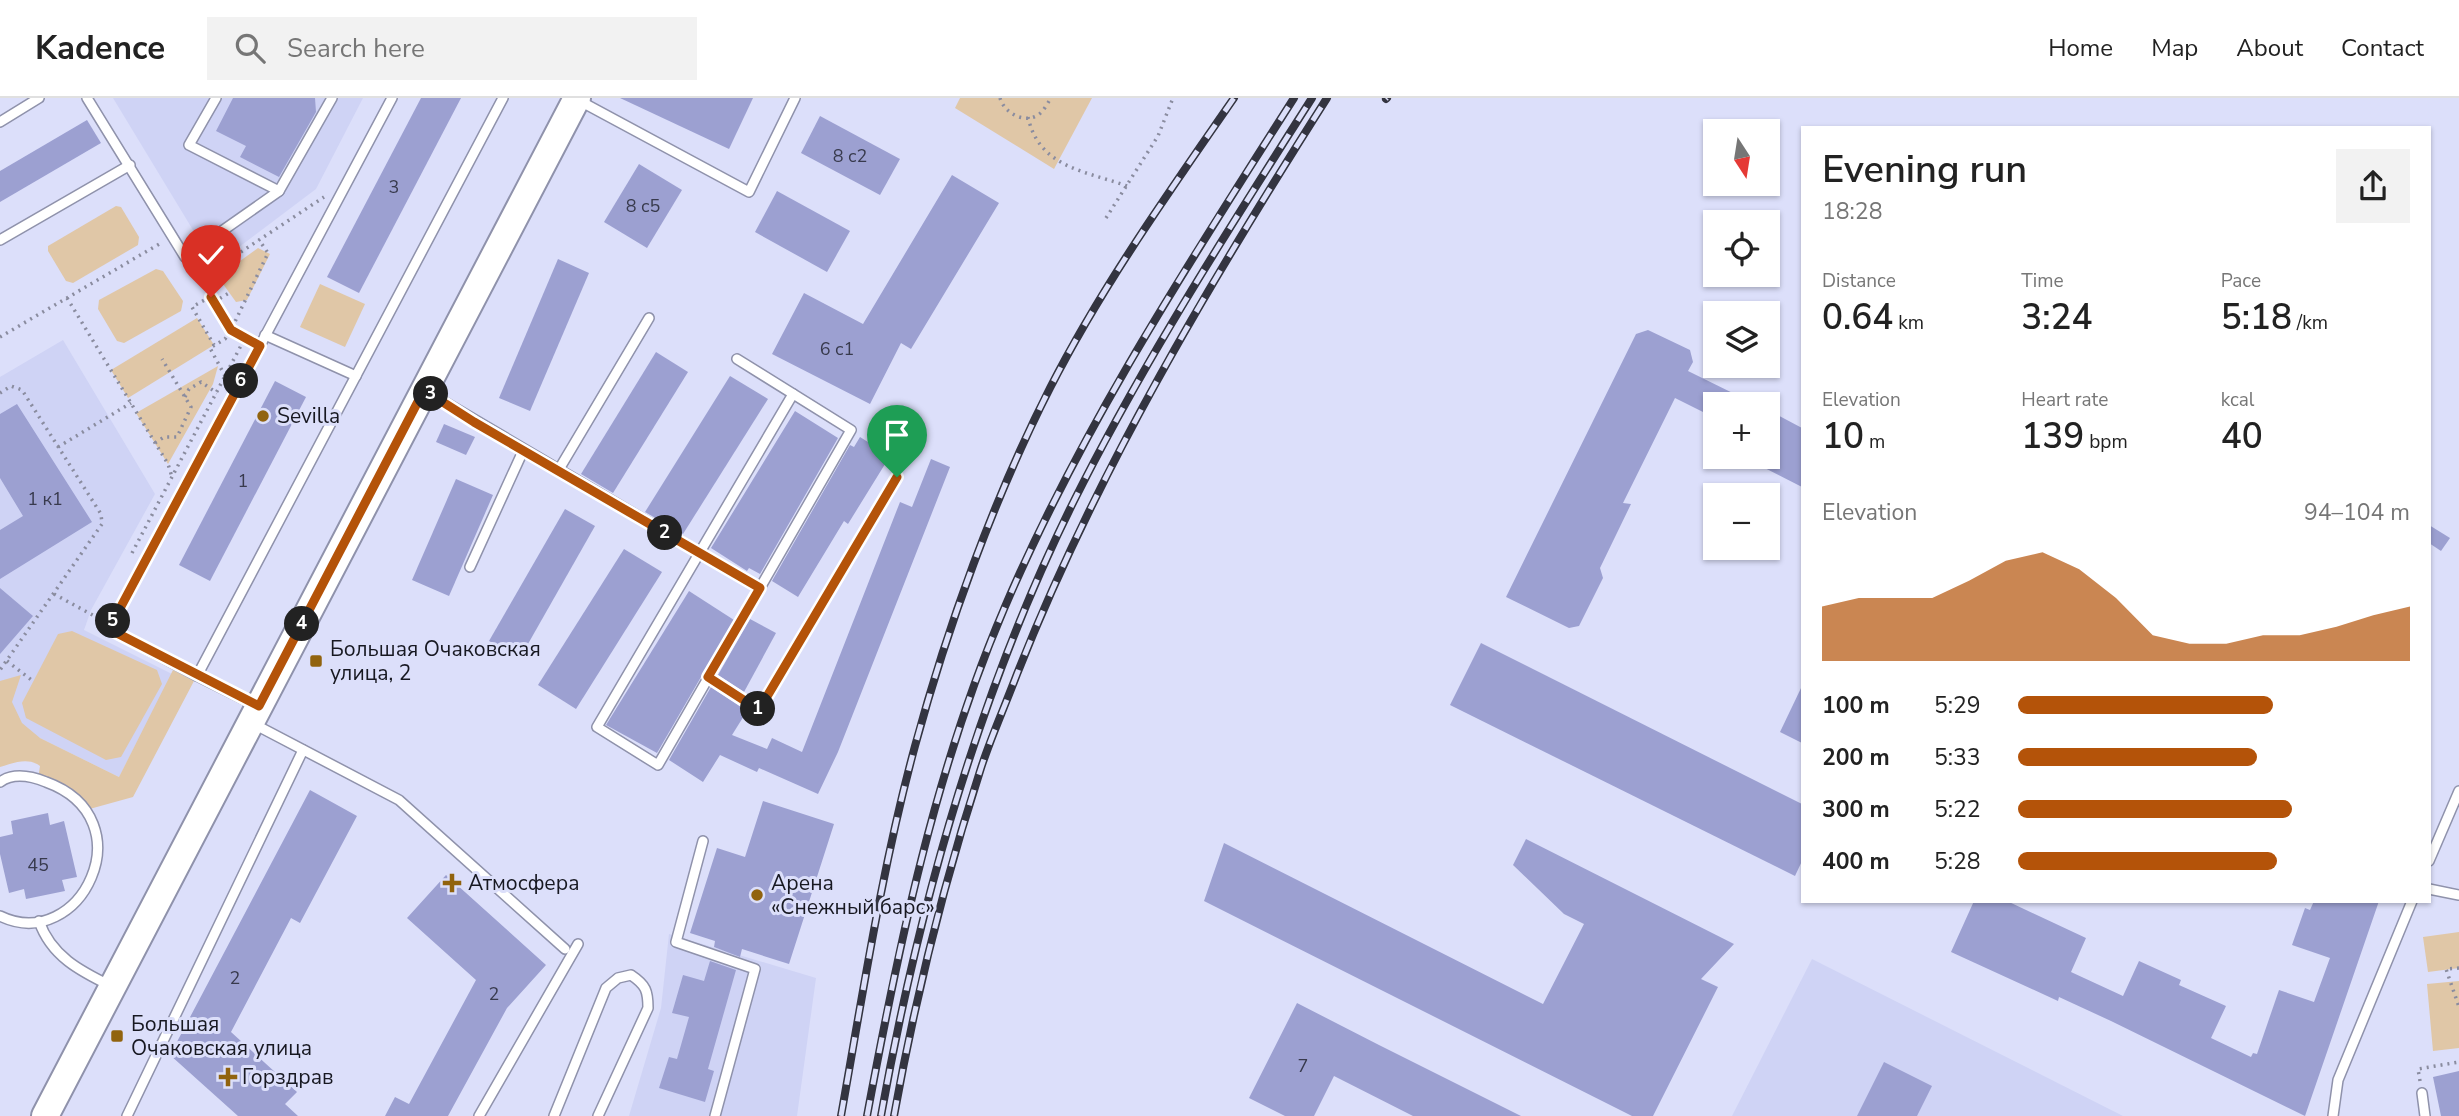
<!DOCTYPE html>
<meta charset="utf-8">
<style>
:root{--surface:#fff;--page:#f2f2f2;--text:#222;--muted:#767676;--line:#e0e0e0;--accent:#b45309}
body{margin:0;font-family:"Nunito Sans",sans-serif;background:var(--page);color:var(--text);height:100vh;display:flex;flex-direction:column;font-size:26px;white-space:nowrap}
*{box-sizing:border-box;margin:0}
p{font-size:23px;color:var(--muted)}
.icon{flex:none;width:38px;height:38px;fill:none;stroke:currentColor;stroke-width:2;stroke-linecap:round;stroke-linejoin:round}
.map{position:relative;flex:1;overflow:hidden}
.drawer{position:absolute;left:1801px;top:28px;width:630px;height:777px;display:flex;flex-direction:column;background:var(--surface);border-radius:0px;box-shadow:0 2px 5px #0004}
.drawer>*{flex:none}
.needle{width:46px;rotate:168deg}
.tools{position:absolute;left:1703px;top:21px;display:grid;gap:14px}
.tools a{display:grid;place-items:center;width:77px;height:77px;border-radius:0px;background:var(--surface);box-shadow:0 2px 5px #0004;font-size:35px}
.pin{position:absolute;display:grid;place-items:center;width:60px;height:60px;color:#fff;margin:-72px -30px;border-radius:50% 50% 50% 0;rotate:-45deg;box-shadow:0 0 7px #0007}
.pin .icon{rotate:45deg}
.km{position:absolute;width:35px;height:35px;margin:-18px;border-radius:50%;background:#222;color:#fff;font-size:19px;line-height:35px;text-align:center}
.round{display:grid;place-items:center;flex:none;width:74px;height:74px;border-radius:0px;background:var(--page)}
.head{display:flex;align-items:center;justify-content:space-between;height:119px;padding:0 21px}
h1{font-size:38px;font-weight:600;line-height:52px}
.figures{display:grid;grid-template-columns:repeat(3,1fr);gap:10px;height:119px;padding:7px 21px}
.figures div{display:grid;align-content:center}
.figures b{font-size:35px;font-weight:600}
.figures small{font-size:19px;font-weight:400}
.figures p{font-size:19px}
.chart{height:196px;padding:14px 21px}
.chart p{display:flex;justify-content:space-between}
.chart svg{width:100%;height:126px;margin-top:7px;fill:var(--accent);opacity:.7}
ul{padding:0 21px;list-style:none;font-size:23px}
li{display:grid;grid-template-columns:112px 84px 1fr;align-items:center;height:52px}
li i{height:18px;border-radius:9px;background:var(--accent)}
header{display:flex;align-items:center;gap:42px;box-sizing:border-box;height:98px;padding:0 35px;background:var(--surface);border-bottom:2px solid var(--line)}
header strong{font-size:33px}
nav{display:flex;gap:38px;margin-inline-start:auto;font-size:24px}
.search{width:490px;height:63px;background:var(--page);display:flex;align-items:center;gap:18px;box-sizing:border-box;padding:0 24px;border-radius:0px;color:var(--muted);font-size:26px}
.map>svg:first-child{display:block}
.built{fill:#cfd3f5}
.green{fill:#e0c7a7}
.building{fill:#9ca0d1}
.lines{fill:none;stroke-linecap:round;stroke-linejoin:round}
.lane-casing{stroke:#8f92ab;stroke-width:12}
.secondary-casing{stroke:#8f92ab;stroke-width:30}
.path{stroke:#8a8c9f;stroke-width:3.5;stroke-dasharray:2 5;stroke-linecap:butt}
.lane{stroke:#fff;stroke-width:9}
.secondary{stroke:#fff;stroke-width:26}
.rail-casing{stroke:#333440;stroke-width:8}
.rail{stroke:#dcdffa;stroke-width:5;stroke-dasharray:16;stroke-linecap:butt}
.route-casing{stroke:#fff;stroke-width:14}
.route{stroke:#b45309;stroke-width:9}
.poi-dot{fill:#91630e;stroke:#dcdffa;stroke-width:2.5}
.labels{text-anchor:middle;stroke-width:6;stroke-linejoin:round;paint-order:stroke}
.number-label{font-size:18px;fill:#383a4d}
.poi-label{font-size:21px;fill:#171821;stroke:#dcdffa;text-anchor:start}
</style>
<header>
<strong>Kadence</strong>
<div class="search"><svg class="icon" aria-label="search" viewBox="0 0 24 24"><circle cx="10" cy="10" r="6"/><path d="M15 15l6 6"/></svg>Search here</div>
<nav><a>Home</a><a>Map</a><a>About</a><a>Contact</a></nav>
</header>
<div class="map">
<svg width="2459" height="1018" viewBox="0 0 2459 1018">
<rect width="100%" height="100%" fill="#dcdffa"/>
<g class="built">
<path d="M113,0H363L316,91L219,164L196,137Z"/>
<path d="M63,242L155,396L91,512L84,532L172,576L119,679L40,640L0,626V279Z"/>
<path d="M669,836L816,880L797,1018H629L661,910Z"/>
<path d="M1812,861L2123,1018H1732Z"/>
</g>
<g class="green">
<path d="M960,0H1092L1054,71L955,10Z"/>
<path d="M116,108L121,109L139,139L138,147L73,185L66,183L48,153V148Z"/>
<path d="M258,150L270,156L247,202L236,204L218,179Z"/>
<path d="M156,171L163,173L183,203L181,213L124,245L117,243L98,211L99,202Z"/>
<path d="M320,186L365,206L345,249L300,229Z"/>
<path d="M197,220L214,247L128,300L111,272Z"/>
<path d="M218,268L213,286L168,366L136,315Z"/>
<path d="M72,533L157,572L162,586L121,659L106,662L26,620L22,605L58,536Z"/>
<path d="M173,572L194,583L133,699L86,712L38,681L40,668C28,659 13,665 0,669V583L21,577L12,604L22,625L40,640L119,679Z"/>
<path d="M2459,834V870L2428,874L2423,839Z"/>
<path d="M2459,883V950L2433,953L2427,886Z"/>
</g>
<g class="building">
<path d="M233,0H315L316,14L279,79L240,59L246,48L216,33Z"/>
<path d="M421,0H461L359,195L327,179Z"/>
<path d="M620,0H753L729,51Z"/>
<path d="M820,18L900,61L880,97L801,55Z"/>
<path d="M87,22L101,45L0,104V73Z"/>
<path d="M639,66L682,92L647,150L604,124Z"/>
<path d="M952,77L999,105L911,251L901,245L870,306L772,256L804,195L863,226Z"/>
<path d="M777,93L850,133L827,174L755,134Z"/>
<path d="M558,161L589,175L530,313L499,300Z"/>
<path d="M1648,232L1690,252L1693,264L1688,273L1755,306H1715V320L1675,300L1623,405L1631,406L1600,470L1603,480L1579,528L1569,530L1506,499L1636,236Z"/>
<path d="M656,254L688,274L613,395L581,376Z"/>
<path d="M730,278L768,301L683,436L645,414Z"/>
<path d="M275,283L306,299L210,483L179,467Z"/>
<path d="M17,306L92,424L0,481V432L23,418L0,380V316Z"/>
<path d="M1768,312L1802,330V389L1743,359H1768Z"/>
<path d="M795,313L838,340L760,476L749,470L747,473L711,450Z"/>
<path d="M444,326L475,339L466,357L436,344Z"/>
<path d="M860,339L890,358L848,426L844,423L798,499L772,483L850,347L854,349Z"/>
<path d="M931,361L950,369L838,654L818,696L759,670L757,674L720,657L703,684L669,662L711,589L747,613L732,637L767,651L772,640L802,654L900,404L912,409Z"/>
<path d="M456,381L493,397L449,498L412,482Z"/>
<path d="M565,411L595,428L520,560L489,543Z"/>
<path d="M2429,427L2450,440L2441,453L2429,445Z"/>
<path d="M624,451L662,474L576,611L538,587Z"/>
<path d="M0,490L33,518L0,556Z"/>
<path d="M689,493L734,522L657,655L606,627Z"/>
<path d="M750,521L776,535L744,594L718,577Z"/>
<path d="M1481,545L1802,706V763L1795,778L1450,607Z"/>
<path d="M1802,588V645L1780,634Z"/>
<path d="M310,692L357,718L300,825L291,820L231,934L297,994L285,1006L298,1018H238L170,957Z"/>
<path d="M763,703L834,726L789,866L742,851L740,859L714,849L715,843L690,835L717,750L745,759Z"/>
<path d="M48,715L50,727L64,723L77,779L62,782L65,793L26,801L24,791L9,795L0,756V739L13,736L11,723Z"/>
<path d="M1526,741L1734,846L1701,881L1718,889L1653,1018H1632L1204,803L1224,745L1543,906L1584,826L1564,816L1513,767Z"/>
<path d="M446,777L546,867L507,910L448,1018H385L395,999L409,1006L476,882L407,820Z"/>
<path d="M1974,803H2007L2086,840L2071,874L2123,898L2139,863L2181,882L2179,887L2226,908L2211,940L2251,959L2253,955L2257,956L2279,892L2314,904L2330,860L2292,847L2305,810L2310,812L2314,803H2379L2305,1018L2111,923L2059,899L2058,903L1951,854Z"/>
<path d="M710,863L736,872L708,971L714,973L705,1004L659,990L669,959L677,961L689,919L672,915L683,877L704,883Z"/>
<path d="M1297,905L1379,947L1521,1018H1413L1334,978L1314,1018H1285L1249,1000Z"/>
<path d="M1884,964L1932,988L1917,1018H1857Z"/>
<path d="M2459,973V1018H2441L2433,979Z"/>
</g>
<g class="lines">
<defs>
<g id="lane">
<path d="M87,0L185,159L279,93L332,0"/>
<path d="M216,0L189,47L279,93"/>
<path d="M578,2L749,94L795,0"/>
<path d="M0,24L39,0"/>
<path d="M0,142L130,67"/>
<path d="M265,237L356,278"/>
<path d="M426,293L760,490L851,332L737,261"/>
<path d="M558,373L649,220"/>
<path d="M470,469L523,353"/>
<path d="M760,490L658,667L597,629L793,296"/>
<path d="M197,578L109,531L392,0"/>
<path d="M708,579L759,612L897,379"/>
<path d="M255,607L197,578L503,0"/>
<path d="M252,625L399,702L565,851"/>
<path d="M0,684C14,674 31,678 46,684C148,721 80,857 0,818"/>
<path d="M703,743L676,844L755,871L715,1018"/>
<path d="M2429,763L2459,693"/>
<path d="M2429,791L2459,797"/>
<path d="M39,823C51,858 80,873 111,888"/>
<path d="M2422,995L2425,1018"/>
<path d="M127,1018L303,652"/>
<path d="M479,1018L578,846"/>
<path d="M554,1018L606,890L618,880L631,877C646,887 648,893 648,910L598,1018"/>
<path d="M2333,1018L2338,982L2412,803"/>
</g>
<path id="secondary" d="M45,1018L577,0"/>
</defs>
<use href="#lane" class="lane-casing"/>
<use href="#secondary" class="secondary-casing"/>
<g class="path">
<path d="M1000,0C1004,14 1022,25 1036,18C1043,15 1047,6 1051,0"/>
<path d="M1028,19C1039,70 1086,73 1127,88"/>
<path d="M1106,120L1158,38L1173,0"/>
<path d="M192,170L231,232L246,240"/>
<path d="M200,181L324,99"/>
<path d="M210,199L192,209L214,247"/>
<path d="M67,200L168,366L172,379"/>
<path d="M214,204L229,195"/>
<path d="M0,239L161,145"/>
<path d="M225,278L210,250L225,241L231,232L268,155L259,142"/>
<path d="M0,295L11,288L22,292L101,416L102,426L0,572"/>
<path d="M185,299L189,291L201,284L217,295"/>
<path d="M155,345L164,339H177L191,309L162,261"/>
<path d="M58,349L131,305"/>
<path d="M132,455L245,240"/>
<path d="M54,496L98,520"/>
<path d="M7,563L34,584"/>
<path d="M2459,870L2446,871L2459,909"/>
<path d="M2420,983L2418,971L2459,964"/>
</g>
<use href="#lane" class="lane"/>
<use href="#secondary" class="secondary"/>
<defs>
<g id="rail">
<path d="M1386,1L1387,0"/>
<path d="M841,1018C863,895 882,769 915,648C947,530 994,400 1050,290C1102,188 1169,94 1234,0"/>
<path d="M867,1018C899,846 935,672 1004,511C1081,330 1189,165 1294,0"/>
<path d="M881,1018C920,801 982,582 1083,385C1151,252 1232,126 1312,0"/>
<path d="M894,1018C915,901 944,784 981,670C991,639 1005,608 1017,576C1097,373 1210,184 1327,0"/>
</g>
</defs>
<use href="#rail" class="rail-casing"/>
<use href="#rail" class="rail"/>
</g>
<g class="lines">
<defs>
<path id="route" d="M211,199L231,232L260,248L109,531L259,608L424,292L474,324L760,490L708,579L759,612L897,379"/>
</defs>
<use href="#route" class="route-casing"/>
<use href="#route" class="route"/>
</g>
<g class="poi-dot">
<circle cx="263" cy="318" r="7"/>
<rect x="309" y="556" width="14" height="14" rx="3.5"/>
<path d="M448.5 774.5h7v7h7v7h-7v7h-7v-7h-7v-7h7z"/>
<circle cx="757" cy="797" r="7"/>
<rect x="110" y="931" width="14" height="14" rx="3.5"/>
<path d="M224.5 968.5h7v7h7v7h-7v7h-7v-7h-7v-7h7z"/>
</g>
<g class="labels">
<g class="number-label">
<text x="850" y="64">8 с2</text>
<text x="394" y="95">3</text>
<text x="643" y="114">8 с5</text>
<text x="837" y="257">6 с1</text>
<text x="243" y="389">1</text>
<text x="45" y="407">1 к1</text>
<text x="38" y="773">45</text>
<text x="235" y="886">2</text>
<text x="494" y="902">2</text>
<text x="1303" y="974">7</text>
</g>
<g class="poi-label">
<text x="277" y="325">Sevilla</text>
<text x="330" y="558">Большая Очаковская<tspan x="330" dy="24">улица, 2</tspan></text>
<text x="468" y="792">Атмосфера</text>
<text x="771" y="792">Арена<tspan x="771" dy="24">«Снежный барс»</tspan></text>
<text x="131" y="933">Большая<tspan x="131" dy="24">Очаковская улица</tspan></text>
<text x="242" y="986">Горздрав</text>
</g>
</g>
</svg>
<div class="tools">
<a><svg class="needle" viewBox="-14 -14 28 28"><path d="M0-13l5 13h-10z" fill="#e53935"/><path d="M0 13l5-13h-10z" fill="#767676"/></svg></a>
<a><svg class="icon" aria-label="locate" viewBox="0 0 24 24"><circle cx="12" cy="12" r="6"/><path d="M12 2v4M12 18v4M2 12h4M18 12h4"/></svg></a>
<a><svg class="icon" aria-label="layers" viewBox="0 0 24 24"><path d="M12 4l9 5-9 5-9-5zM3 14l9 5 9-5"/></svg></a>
<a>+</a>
<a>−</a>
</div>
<div class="pin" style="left:897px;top:379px;background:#1e9e55"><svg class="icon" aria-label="arrive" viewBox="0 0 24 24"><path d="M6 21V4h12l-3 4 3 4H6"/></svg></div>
<div class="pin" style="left:211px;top:199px;background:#d93025"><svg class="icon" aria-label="check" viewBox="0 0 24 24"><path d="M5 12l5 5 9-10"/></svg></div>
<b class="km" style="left:758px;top:611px">1</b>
<b class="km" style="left:665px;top:435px">2</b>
<b class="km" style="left:431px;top:296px">3</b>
<b class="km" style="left:302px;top:526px">4</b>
<b class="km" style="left:113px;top:523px">5</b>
<b class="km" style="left:241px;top:283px">6</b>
<section class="drawer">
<div class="head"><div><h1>Evening run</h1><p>18:28</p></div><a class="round"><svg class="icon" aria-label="share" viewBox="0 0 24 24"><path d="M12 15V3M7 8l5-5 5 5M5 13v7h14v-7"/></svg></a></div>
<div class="figures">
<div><p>Distance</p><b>0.64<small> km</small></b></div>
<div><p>Time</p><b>3:24</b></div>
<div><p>Pace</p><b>5:18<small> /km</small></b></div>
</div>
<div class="figures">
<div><p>Elevation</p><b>10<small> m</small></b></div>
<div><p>Heart rate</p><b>139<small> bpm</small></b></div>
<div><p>kcal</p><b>40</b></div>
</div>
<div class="chart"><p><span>Elevation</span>94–104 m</p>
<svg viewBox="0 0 160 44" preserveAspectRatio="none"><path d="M0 44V25L10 22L20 22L30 22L40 16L50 9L60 6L70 12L80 22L90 35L100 38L110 38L120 35L130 35L140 32L150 28L160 25V44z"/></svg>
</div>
<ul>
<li><b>100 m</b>5:29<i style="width:65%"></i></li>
<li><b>200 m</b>5:33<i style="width:61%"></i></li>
<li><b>300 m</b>5:22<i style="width:70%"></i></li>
<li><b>400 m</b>5:28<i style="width:66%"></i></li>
</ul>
</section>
</div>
